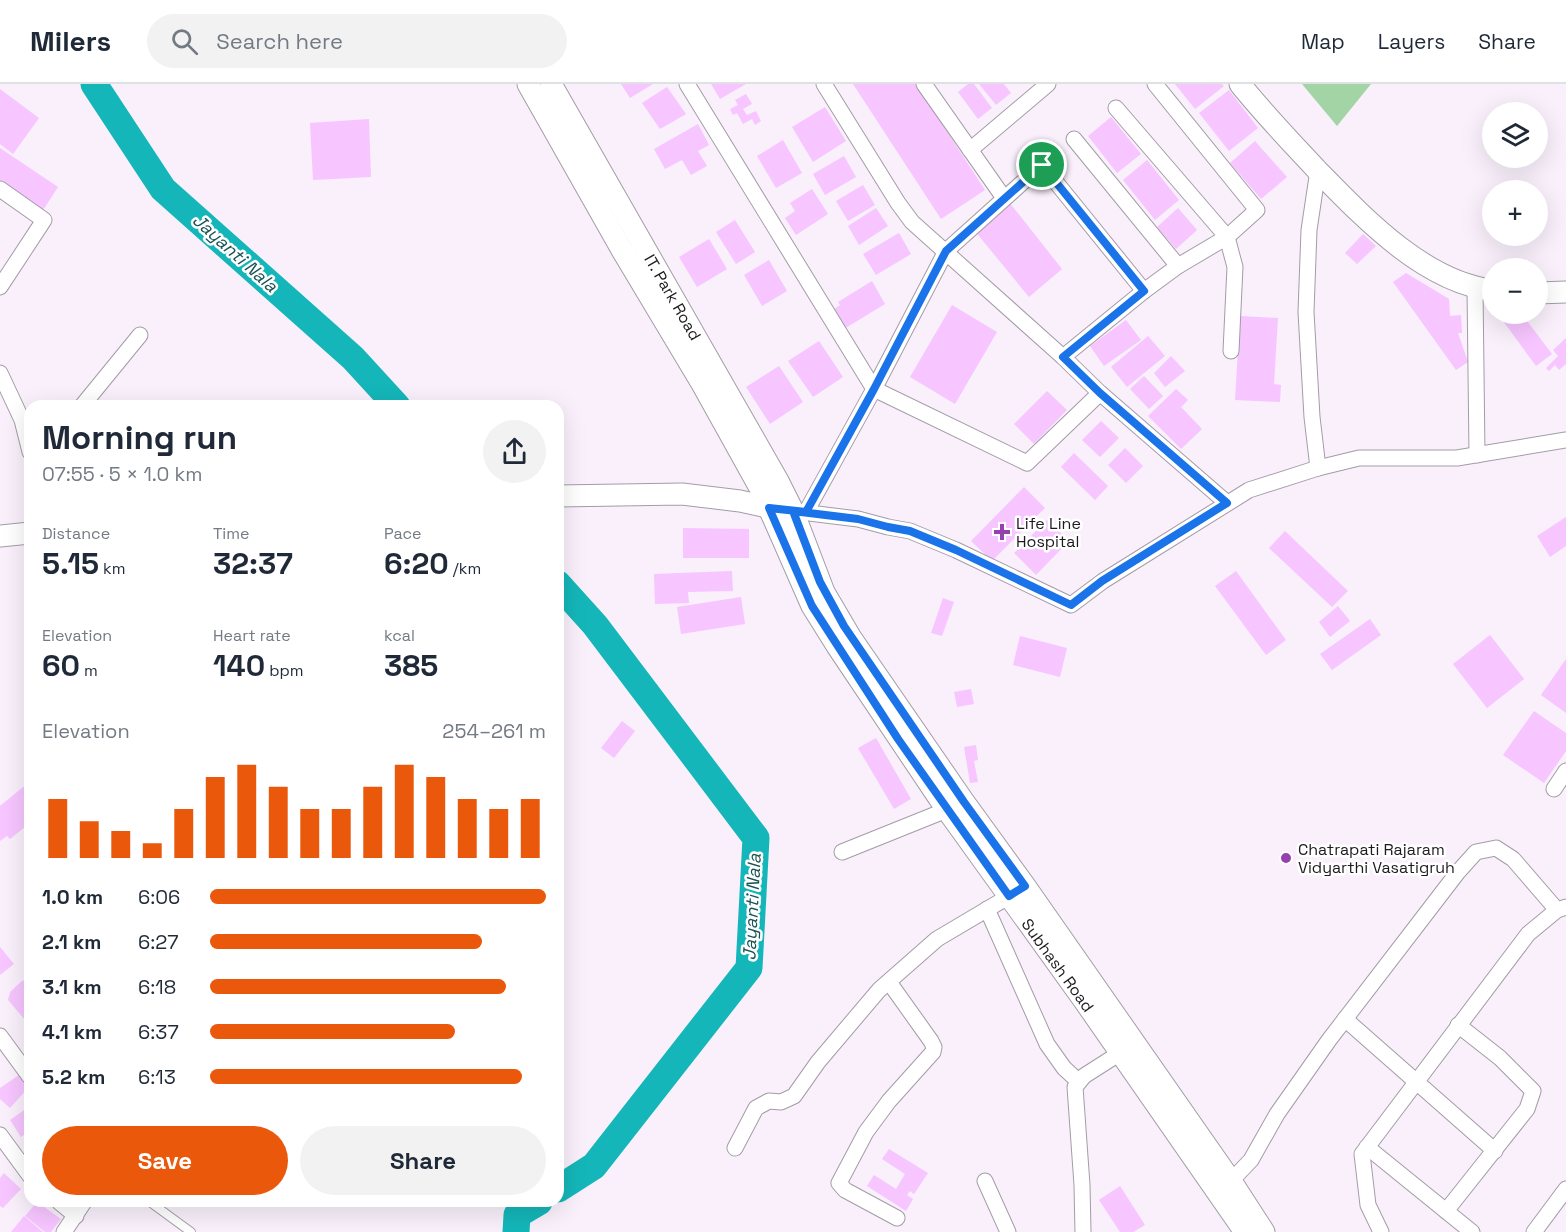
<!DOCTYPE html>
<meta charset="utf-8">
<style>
:root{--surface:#fff;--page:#f2f2f3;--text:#1f2937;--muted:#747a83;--line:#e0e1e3;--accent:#ea580c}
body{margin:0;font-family:"Space Grotesk",sans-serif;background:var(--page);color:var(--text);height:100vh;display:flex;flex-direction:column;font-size:22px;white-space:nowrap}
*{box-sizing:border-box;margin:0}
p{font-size:20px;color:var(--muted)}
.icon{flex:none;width:33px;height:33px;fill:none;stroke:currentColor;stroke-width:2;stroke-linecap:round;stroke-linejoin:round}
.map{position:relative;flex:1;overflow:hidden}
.sheet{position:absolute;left:24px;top:316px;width:540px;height:807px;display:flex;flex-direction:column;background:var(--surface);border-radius:18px;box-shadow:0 6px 24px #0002}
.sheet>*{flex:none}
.tools{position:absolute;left:1482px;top:18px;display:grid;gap:12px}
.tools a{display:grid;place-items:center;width:66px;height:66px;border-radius:50%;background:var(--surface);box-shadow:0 6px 24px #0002;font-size:30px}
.pin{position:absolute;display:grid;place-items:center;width:51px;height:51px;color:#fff;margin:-26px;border:3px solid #fff;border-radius:50%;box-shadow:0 2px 6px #0007}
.round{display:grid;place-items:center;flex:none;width:63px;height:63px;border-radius:32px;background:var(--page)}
.summary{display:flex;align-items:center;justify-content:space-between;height:102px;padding:0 18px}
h1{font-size:33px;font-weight:600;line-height:45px}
.metrics{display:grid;grid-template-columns:repeat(3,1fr);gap:9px;height:102px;padding:6px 18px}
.metrics div{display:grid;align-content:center}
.metrics b{font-size:30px;font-weight:600}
.metrics small{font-size:16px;font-weight:400}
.metrics p{font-size:16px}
.chart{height:168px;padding:12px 18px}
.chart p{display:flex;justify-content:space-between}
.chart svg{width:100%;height:108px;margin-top:6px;stroke:var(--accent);stroke-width:6}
.primary-button{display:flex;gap:12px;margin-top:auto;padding:12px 18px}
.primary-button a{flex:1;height:69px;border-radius:36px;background:var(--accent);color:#fff;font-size:24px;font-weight:600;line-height:69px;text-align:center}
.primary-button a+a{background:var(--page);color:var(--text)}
ul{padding:0 18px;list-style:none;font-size:20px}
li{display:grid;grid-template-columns:96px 72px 1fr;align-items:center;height:45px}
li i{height:15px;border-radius:8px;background:var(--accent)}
header{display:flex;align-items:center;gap:36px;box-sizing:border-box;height:84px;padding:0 30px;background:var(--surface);border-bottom:2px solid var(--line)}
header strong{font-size:28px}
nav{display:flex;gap:33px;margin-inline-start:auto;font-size:21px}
.search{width:420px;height:54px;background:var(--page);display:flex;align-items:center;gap:15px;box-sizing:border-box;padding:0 21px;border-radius:33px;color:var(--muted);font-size:22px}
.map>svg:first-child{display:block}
.green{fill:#a3d4a6}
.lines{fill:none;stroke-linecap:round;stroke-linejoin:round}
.river{stroke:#14b6b9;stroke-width:27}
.building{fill:#f7c5ff}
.lane-casing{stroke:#a39ca6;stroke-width:10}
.street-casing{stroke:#a39ca6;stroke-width:17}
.secondary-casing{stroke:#a39ca6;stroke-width:23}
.lane{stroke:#fff;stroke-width:8}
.street{stroke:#fff;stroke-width:15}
.secondary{stroke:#fff;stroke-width:21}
.route-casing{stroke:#fff;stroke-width:12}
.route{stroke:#1a73e8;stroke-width:8}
.poi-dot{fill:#9540ae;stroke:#fff;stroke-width:2}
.labels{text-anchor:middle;stroke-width:5;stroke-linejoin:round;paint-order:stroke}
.street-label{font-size:16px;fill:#1d1a1e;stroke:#fff}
.poi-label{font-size:16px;fill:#1d1a1e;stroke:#fff;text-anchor:start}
.water-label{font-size:18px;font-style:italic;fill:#195355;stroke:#fff}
</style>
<header>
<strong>Milers</strong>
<div class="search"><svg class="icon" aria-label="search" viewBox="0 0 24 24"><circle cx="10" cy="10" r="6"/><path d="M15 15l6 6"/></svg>Search here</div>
<nav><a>Map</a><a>Layers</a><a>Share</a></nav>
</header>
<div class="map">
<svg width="1566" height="1148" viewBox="0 0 1566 1148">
<rect width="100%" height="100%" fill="#f9f0fb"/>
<path class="green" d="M1302,0H1371L1337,42Z"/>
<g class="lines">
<g class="river">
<path d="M94,0L163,105L353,274L397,322"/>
<path d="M558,500L595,541L756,754L749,884L594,1082L558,1105"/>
<path d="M516,1148L517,1131L539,1118"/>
</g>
</g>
<g class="building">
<path d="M621,0H653L630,14Z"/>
<path d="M711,0H746L720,15Z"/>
<path d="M853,0H916L985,106L941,135Z"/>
<path d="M968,0H974L992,24L978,35L958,8Z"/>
<path d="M979,0H1004L1011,9L996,21Z"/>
<path d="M1175,0H1222L1224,2L1195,25Z"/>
<path d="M667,3L686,30L660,45L642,19Z"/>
<path d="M0,5L39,34L13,70L0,60Z"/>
<path d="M1229,6L1258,44L1229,67L1199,29Z"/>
<path d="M746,10L752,20L743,25L747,31L756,27L761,37L755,41L752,35L743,40L737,29L733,31L730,25L738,21L735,16Z"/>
<path d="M825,23L846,57L813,78L792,43Z"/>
<path d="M1111,33L1141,70L1117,89L1088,52Z"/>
<path d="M369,35L371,93L313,96L310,39Z"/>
<path d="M698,40L709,61L698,67L707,82L691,91L682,76L665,85L654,65Z"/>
<path d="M783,56L802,89L776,104L757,72Z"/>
<path d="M1255,57L1287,93L1261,115L1230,79Z"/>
<path d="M0,64L58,103L43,126L0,97Z"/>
<path d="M844,72L856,93L825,111L813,90Z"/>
<path d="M1147,76L1179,116L1155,136L1123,96Z"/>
<path d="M863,101L875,121L848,137L836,117Z"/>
<path d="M812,105L828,130L796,151L785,134L795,127L790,119Z"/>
<path d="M1009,118L1062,185L1029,213L974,146Z"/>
<path d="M876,124L888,142L859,161L848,142Z"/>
<path d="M1178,124L1197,146L1176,165L1157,143Z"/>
<path d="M735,136L755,168L736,180L716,148Z"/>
<path d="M899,149L911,170L876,191L863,170Z"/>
<path d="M1363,150L1376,162L1357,180L1345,169Z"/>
<path d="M709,155L727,185L697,203L679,173Z"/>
<path d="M769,176L787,207L762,222L744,191Z"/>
<path d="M1406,189L1449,215L1450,232L1461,231L1462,249H1458L1468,278L1456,286L1393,198Z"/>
<path d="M872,197L885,220L844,245L833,226L840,221L838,218Z"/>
<path d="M952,221L997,248L955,320L910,293Z"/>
<path d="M1513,230H1522L1552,270L1536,282L1503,237Z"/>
<path d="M1240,232L1278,234L1274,300L1281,301L1280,318L1235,316Z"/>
<path d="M1126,236L1141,256L1104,282L1090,262Z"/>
<path d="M1148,252L1165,272L1127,303L1111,283Z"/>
<path d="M1566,254V280L1559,286L1555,281L1549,287L1546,284L1558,272L1553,266Z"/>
<path d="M819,257L843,293L813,313L788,277Z"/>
<path d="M1171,272L1185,287L1165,303L1154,289Z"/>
<path d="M779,282L803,318L770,340L746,303Z"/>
<path d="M1144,292L1163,312L1149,325L1130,305Z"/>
<path d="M1176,305L1188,316L1181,323L1202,345L1181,365L1148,332Z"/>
<path d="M1047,307L1067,326L1034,360L1014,340Z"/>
<path d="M1101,337L1119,354L1100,373L1082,356Z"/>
<path d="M1125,364L1143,382L1126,399L1108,381Z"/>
<path d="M1074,369L1108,402L1095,416L1061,383Z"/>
<path d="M1024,403L1045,424L992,477L971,457Z"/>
<path d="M1566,433V462L1550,473L1537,452Z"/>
<path d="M1047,436L1069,457L1036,491L1014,469Z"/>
<path d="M683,444L749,445V474H683Z"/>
<path d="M1285,447L1348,507L1332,523L1269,464Z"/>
<path d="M732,487L733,507L688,508L689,519L655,520L654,490Z"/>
<path d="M1236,487L1286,556L1266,571L1215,502Z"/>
<path d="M741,513L745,540L681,550L677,523Z"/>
<path d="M943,514L954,518L942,552L931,549Z"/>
<path d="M1338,522L1350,537L1330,553L1319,538Z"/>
<path d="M1370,535L1381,551L1332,586L1320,570Z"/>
<path d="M1490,551L1524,595L1487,624L1453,580Z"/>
<path d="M1020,552L1067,564L1060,593L1013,581Z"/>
<path d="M1566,575V629L1541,611Z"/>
<path d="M971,605L974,620L957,623L954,608Z"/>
<path d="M1534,627L1566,649V667L1544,699L1503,671Z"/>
<path d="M622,637L635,647L614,674L601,664Z"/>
<path d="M876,654L911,715L894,725L858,664Z"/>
<path d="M976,661L978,676L974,677L978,698L970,699L964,663Z"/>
<path d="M28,699L30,702V739L10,755L7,752L0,757V722Z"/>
<path d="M0,863L14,880L0,891Z"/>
<path d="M23,896L30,907V932L25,936L8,916L10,908Z"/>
<path d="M19,991L28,1004L10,1024L0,1015V1004Z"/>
<path d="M27,1024L30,1029V1039L26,1042L28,1048L21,1053L10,1036Z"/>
<path d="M889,1065L928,1089L914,1110L910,1107L907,1111L913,1115L906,1127L867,1102L874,1091L896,1105L905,1090L882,1075Z"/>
<path d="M4,1089L21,1105L3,1124L0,1122V1094Z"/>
<path d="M1120,1102L1145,1141L1133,1148H1120L1099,1116Z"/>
<path d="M37,1118L61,1135L51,1148H45L25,1132Z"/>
<path d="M24,1132L43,1148H11Z"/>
</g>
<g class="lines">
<defs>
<path id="lane" d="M150,1118L191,1148"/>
<g id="street">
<path d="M687,0L874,305L806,428"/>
<path d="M824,0L898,119L912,138L1063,273L1100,309L1227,419"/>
<path d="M924,0L1004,114"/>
<path d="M1116,24L1227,153L1235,183L1231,267"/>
<path d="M1074,55L1178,182"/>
<path d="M970,66L1048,0"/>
<path d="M1318,86L1309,146L1306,228L1312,333L1318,384"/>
<path d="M0,105L44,136L0,203"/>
<path d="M1475,204L1477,371"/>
<path d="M1063,273L1144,207L1178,182L1227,153L1257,126L1155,0"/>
<path d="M0,289L22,336L30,368"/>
<path d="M1100,309L1027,379L874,305L946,167L1042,81L1144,207"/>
<path d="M82,322L140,251"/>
<path d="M793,427L858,435L888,443L910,447L956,466L1071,521L1103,497L1249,406L1318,384L1359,374H1457L1566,356"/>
<path d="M1554,705L1566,687"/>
<path d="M842,768L954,723"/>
<path d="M987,825L1047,960L1064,984L1078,997"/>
<path d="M889,898L931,957L934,963L933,968L889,1017L866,1048L839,1099L845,1106L897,1134"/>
<path d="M1345,935L1495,1067"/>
<path d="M0,952L30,993"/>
<path d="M0,1051L30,1092"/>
<path d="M1367,1063L1472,1148"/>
<path d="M735,1064L756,1024L769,1017L781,1018L794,1012L818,978L879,906L937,855L1018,807"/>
<path d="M985,1097L1008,1148"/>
<path d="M1231,1097L1251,1076L1277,1030L1329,956L1458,788L1476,768L1496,764L1513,775L1557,826"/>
<path d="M59,1118L76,1132"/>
<path d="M1446,1127L1527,1025L1533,1007L1500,974L1458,941"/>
<path d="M64,1148L84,1118"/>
<path d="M1083,1148L1082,1101L1075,1003L1084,992L1120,969"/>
<path d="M1381,1148L1368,1121L1362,1070L1528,850L1557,826L1566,823"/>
<path d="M1534,1148L1566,1105"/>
</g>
<g id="secondary">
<path d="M528,0L622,166L701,298L761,406L812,522L837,562L947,726L1083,915L1245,1148"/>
<path d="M551,0L778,397L793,427L824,508L851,554L964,718L1025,802L1231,1097L1264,1148"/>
<path d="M1240,0C1264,30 1291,58 1317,86C1363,133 1424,198 1492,206"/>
<path d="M1538,209L1566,208"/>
<path d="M558,412L682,410L740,417L777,425"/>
<path d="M0,452L30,449"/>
</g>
</defs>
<use href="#lane" class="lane-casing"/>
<use href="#street" class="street-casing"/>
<use href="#secondary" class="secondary-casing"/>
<use href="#lane" class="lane"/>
<use href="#street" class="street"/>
<use href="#secondary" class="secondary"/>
</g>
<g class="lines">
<defs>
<path id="route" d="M1042,81L946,167L874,305L806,428L769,424L812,522L898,655L1009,812L1025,802L964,718L844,542L820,498L793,427L858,435L888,443L910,447L956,466L1071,521L1102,497L1227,419L1100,309L1063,273L1144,207L1042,81"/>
</defs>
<use href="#route" class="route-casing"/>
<use href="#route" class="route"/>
</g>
<g class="poi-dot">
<path d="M999 439h6v6h6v6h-6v6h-6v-6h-6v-6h6z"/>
<circle cx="1286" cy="774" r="6"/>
</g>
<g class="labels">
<g class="street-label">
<text transform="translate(673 213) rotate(60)" y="6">IT. Park Road</text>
<text transform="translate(1058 881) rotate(54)" y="6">Subhash Road</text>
</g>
<g class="poi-label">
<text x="1016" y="445">Life Line<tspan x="1016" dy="18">Hospital</tspan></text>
<text x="1298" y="771">Chatrapati Rajaram<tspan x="1298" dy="18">Vidyarthi Vasatigruh</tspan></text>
</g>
<g class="water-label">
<text transform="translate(235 169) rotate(42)" y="6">Jayanti Nala</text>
<text transform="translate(752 823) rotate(-87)" y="6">Jayanti Nala</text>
</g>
</g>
</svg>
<div class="tools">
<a><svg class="icon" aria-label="layers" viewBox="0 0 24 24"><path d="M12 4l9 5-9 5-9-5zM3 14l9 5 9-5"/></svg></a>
<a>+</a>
<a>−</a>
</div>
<div class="pin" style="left:1042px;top:81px;background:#1e9e55"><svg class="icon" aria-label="arrive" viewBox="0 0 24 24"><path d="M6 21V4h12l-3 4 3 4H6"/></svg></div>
<section class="sheet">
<div class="summary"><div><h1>Morning run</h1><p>07:55 · 5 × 1.0 km</p></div><a class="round"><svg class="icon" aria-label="share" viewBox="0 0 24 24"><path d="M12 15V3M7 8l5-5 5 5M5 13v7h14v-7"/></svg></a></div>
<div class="metrics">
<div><p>Distance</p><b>5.15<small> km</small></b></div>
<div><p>Time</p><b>32:37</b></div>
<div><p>Pace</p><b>6:20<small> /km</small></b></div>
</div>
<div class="metrics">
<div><p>Elevation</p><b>60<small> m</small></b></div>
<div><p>Heart rate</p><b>140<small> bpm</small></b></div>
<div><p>kcal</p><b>385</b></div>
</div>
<div class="chart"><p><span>Elevation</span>254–261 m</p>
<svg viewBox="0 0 160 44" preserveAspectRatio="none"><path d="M5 44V20M15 44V29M25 44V33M35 44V38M45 44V24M55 44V11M65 44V6M75 44V15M85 44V24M95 44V24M105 44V15M115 44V6M125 44V11M135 44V20M145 44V24M155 44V20"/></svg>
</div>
<ul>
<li><b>1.0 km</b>6:06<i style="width:100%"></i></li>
<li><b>2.1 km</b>6:27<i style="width:81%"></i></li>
<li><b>3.1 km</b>6:18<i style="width:88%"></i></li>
<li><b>4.1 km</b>6:37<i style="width:73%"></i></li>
<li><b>5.2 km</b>6:13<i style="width:93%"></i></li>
</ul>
<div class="primary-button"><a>Save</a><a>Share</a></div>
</section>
</div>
